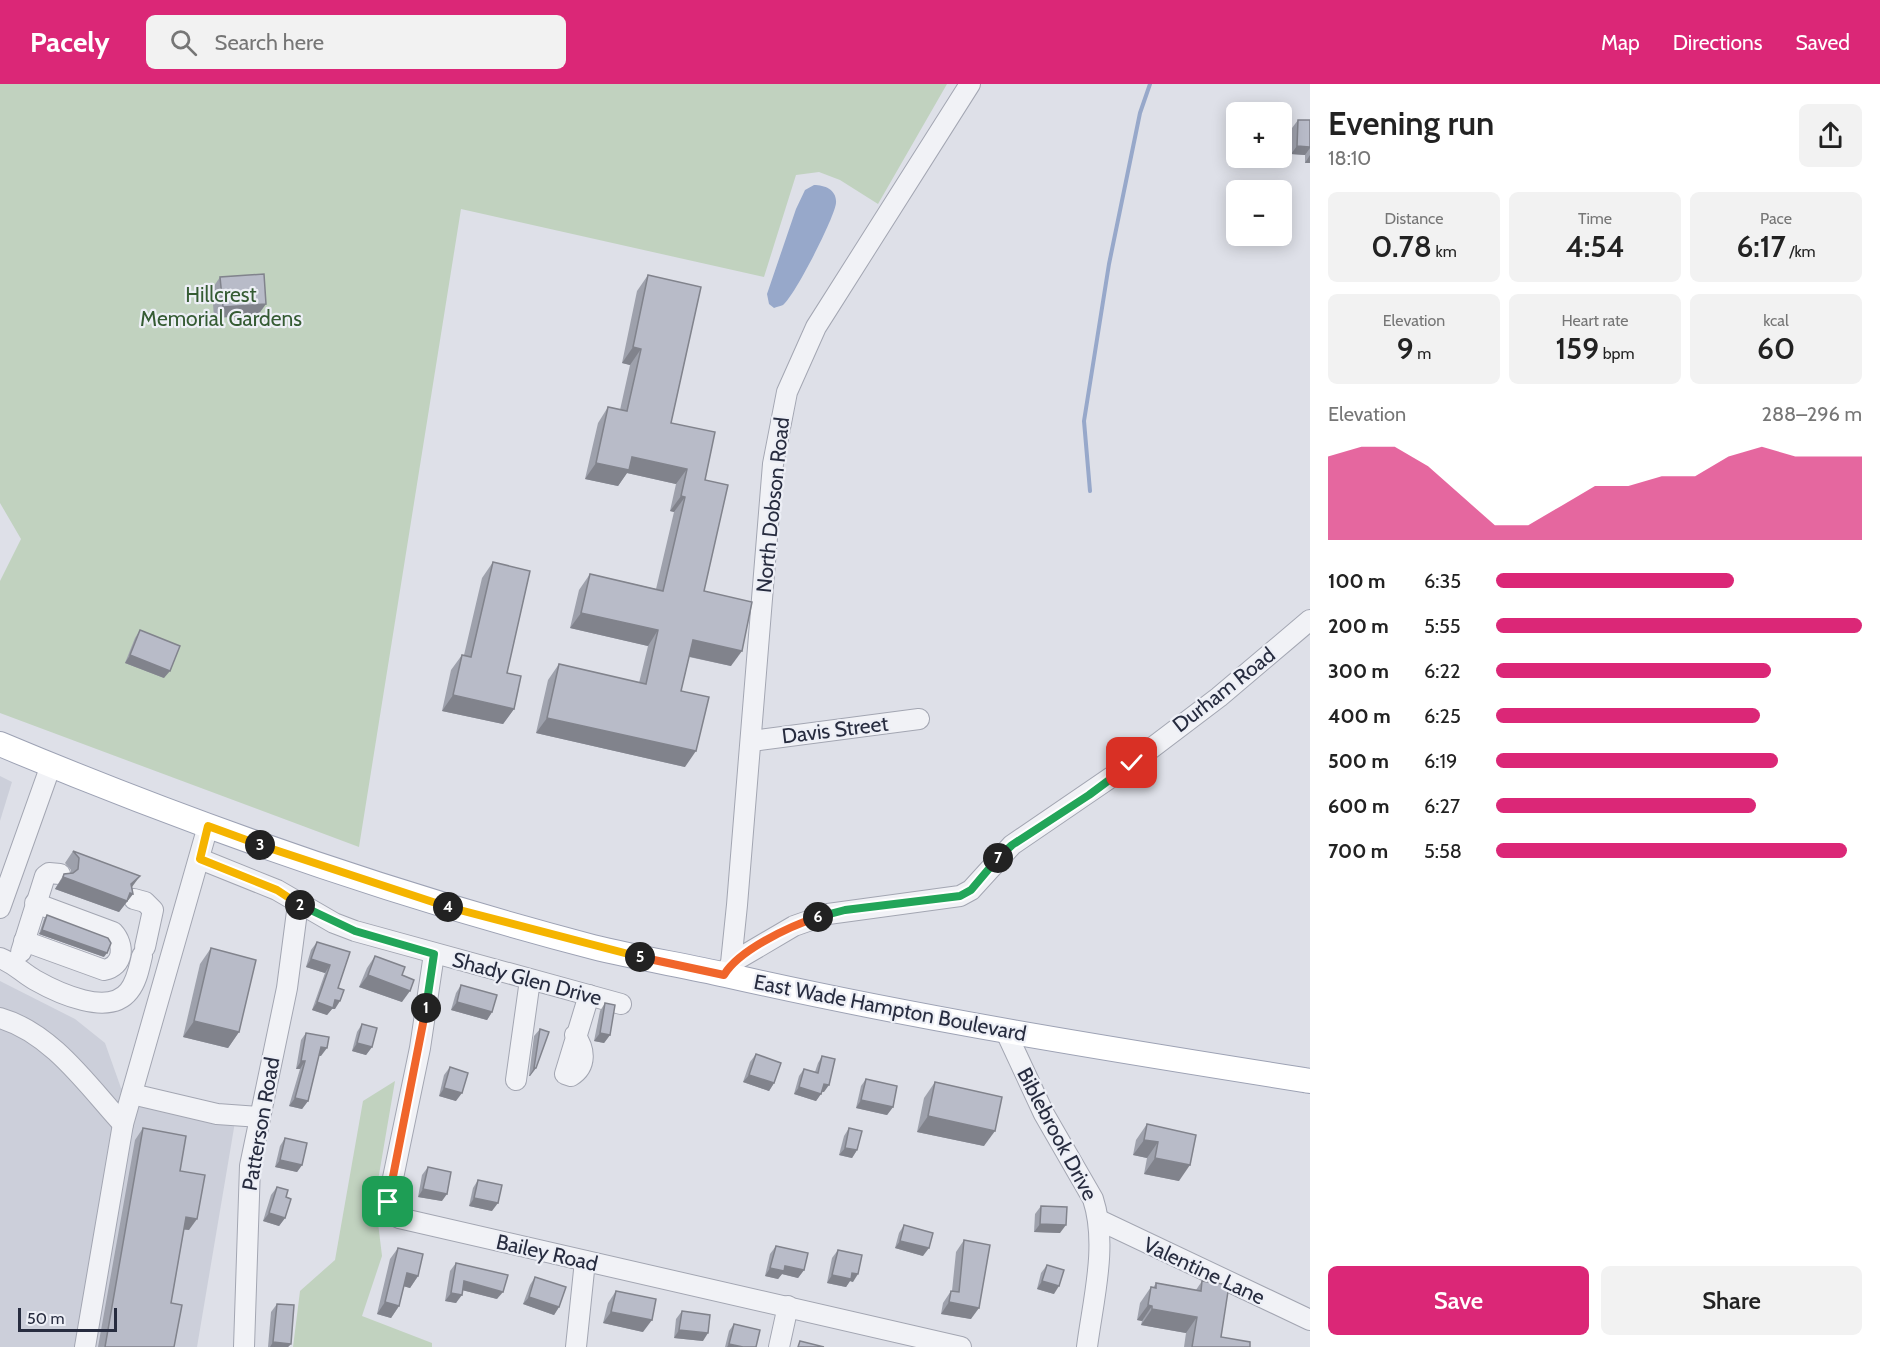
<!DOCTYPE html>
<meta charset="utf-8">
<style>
:root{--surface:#fff;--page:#f2f2f2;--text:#222;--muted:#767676;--accent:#db2777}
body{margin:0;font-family:Cabin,sans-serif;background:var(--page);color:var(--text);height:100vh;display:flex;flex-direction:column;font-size:22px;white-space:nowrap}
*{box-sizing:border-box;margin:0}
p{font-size:20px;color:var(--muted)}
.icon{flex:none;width:33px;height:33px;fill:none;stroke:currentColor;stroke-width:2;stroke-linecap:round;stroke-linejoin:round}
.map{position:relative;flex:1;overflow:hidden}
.drawer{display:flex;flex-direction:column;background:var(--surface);width:570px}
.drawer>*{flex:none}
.controls{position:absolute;left:1226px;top:18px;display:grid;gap:12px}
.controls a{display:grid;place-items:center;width:66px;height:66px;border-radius:9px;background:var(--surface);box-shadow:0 3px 15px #0003;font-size:30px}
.scale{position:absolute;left:18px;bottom:15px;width:99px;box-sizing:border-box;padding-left:6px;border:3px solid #272c3f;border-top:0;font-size:16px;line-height:21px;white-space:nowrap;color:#272c3f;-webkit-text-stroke:4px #edeff6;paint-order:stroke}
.pin{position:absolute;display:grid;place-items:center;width:51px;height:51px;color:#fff;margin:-26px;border-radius:12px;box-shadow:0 3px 9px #0006}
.km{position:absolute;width:30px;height:30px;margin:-15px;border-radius:50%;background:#222;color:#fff;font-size:16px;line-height:30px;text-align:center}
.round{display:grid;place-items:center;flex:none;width:63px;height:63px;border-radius:9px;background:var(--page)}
.overview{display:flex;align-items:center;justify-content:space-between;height:102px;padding:0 18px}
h1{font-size:33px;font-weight:600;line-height:45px}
.metrics{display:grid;grid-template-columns:repeat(3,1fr);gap:9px;height:102px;padding:6px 18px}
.metrics div{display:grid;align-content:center;border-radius:9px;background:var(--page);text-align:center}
.metrics b{font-size:30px;font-weight:600}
.metrics small{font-size:16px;font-weight:400}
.metrics p{font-size:16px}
.chart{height:168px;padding:12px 18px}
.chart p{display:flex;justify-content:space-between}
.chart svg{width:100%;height:108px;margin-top:6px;fill:var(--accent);opacity:.7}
.primary-button{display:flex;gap:12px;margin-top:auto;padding:12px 18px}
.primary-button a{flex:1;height:69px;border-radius:9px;background:var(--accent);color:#fff;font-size:24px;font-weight:600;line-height:69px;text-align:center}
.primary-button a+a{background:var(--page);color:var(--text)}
ul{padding:0 18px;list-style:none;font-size:20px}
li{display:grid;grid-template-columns:96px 72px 1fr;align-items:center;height:45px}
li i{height:15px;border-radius:8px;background:var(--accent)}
header{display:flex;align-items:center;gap:36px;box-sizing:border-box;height:84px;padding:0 30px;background:var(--accent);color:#fff}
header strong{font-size:28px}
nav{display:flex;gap:33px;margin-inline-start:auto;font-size:21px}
.search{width:420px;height:54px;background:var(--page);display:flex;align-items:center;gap:15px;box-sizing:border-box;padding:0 21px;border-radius:9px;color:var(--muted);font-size:22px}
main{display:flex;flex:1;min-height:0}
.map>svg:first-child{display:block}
.built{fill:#cccfda}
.green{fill:#c1d2bf}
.water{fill:#97a8ca}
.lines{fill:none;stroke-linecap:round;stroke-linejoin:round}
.stream{stroke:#97a8ca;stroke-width:4}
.minor-casing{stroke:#a3a6b2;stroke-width:22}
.major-casing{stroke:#9da2b4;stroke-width:26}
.minor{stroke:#f1f2f6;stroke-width:20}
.major{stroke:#fff;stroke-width:24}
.wall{fill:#9ea1ac}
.shaded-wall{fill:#81838c}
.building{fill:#b8bbc8;stroke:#81838c;stroke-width:1.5}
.split-1-casing{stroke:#fff;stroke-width:12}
.split-2-casing{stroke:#fff;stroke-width:12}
.split-3-casing{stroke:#fff;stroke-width:12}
.split-4-casing{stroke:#fff;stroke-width:12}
.split-5-casing{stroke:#fff;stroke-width:12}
.split-6-casing{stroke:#fff;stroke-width:12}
.split-7-casing{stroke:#fff;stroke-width:12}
.split-8-casing{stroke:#fff;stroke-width:12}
.split-1{stroke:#f0652b;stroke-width:8}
.split-2{stroke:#22a559;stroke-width:8}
.split-3{stroke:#f5b400;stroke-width:8}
.split-4{stroke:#f5b400;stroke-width:8}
.split-5{stroke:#f5b400;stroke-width:8}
.split-6{stroke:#f0652b;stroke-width:8}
.split-7{stroke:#22a559;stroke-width:8}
.split-8{stroke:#22a559;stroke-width:8}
.labels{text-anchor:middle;stroke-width:4.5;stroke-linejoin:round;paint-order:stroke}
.park-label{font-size:21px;fill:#355b33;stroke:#edeff6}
.street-label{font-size:21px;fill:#272c3f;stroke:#edeff6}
</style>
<header>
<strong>Pacely</strong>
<div class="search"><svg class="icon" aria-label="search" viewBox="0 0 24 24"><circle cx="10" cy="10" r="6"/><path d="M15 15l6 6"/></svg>Search here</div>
<nav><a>Map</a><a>Directions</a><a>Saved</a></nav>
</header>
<main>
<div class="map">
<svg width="1310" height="1263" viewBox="0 0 1310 1263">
<rect width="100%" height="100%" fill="#dee0e8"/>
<g class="built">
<path d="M0,692L12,698L0,737Z"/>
<path d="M0,897L75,935L105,959L121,1004L235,1038L197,1263H0Z"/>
</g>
<g class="green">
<path d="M0,0H947L878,120L840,96L819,88L796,91L764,193L461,125L359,763L0,629V497L21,455L0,419Z"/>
<path d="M395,997L375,1114L382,1172L362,1232L432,1259V1263H293L300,1207L335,1176L363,1017Z"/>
</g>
<path class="water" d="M814,101C825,101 837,106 836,119C835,133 794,213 783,221C781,222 776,223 774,224L769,220L767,210L796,125L805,106Z"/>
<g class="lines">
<path class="stream" d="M1090,407L1084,337L1109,180L1140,29L1150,0"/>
<defs>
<g id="minor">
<path d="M752,657L919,635"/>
<path d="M200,775L277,806L334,839L355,847L621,920"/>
<path d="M134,815L145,818L153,826L145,863"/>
<path d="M0,824L51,681"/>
<path d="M24,857L104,886C124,882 125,861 113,848L35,819"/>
<path d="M21,868L45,792L49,789L60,790"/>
<path d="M434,870L420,964L388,1118L399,1134L961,1263"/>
<path d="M0,874C17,881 21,888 35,896C58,909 109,933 129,907C137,897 139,884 142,872"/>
<path d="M731,879L794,842L828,830L960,812L971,806L1012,761L1132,679L1219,613L1310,536"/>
<path d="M724,891L731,879L737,821L773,380L787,308L816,243L970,0"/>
<path d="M0,934C52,949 88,1002 123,1040"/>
<path d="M1005,946L1044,1030L1093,1115C1108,1161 1093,1216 1087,1263"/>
<path d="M575,951C585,965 587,982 571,992L565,990L589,911"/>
<path d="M516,996L530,896"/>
<path d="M132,1010L217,1030L260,1033"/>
<path d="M1099,1136L1310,1236"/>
<path d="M85,1263L123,1040L208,742"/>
<path d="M244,1263L250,1082L287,904L298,820"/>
<path d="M576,1263L585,1177"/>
<path d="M779,1263L788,1222"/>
</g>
<path id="major" d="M0,660C193,741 390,810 593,863C637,874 682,881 726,891C919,935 1115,966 1310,997"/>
</defs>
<use href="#minor" class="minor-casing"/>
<use href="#major" class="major-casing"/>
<use href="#minor" class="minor"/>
<use href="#major" class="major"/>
</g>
<g class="wall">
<path d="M1298,36H1310V79H1305V71L1291,70L1292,44Z"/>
<path d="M648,191L671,339L705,396L704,507L731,582L689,573L681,607L685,683L536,649L548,596L559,580L639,599L648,562L570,544L579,506L590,490L656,505L674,428L670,427L676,400L627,389L618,402L585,395L598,339L608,323L620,326L630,281L622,279L637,207Z"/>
<path d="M220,193L258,231L214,234L212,205Z"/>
<path d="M493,478L507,589L514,625L503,640L442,627L451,586L462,571H464L482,494Z"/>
<path d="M140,546L164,594L125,579L135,554Z"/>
<path d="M73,767L132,803L133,810L119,828L55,805L64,790L71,789V786L65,779Z"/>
<path d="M47,831L104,873L39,850L44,835Z"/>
<path d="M317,858L350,868L338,904L335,925H332L327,931L312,926L325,889L306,883L311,866Z"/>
<path d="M211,864L239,948L228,964L183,953L200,880Z"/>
<path d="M375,872L402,891V918L359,903L367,884Z"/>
<path d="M461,901L492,928L487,936L451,926L456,909Z"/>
<path d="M605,919L610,951L604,959L594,957L600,927Z"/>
<path d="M362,940L372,963L366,971L352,967L357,948Z"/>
<path d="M540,945L536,984L530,992H529L534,952Z"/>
<path d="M306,949L321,972H318L308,1017L302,1025L289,1022L300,985H296L301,956Z"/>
<path d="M756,970L774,999L769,1007L743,998L750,978Z"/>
<path d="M822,972L824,1008H822L816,1017L794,1010L799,992L804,985L815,988L818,979Z"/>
<path d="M450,983L456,1017L439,1012L444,991Z"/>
<path d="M866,995L893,1023L887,1031L856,1024L861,1002Z"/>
<path d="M935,998L984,1062L917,1048L924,1014Z"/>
<path d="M1147,1040L1179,1097L1144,1090L1147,1074L1133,1071L1136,1056Z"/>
<path d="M143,1044L180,1087L189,1146H184L171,1219L174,1263H98L135,1056Z"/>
<path d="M849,1044L857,1066L852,1074L839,1071L844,1052Z"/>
<path d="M285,1054L302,1081L297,1088L275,1083L280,1062Z"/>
<path d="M428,1083L442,1117L418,1113L422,1091Z"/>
<path d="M478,1096L492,1127L469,1122L473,1104Z"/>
<path d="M277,1103L286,1113L285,1134L279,1142L263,1137L271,1111Z"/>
<path d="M1041,1122L1060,1149L1034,1148L1035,1130Z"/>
<path d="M904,1141L923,1172L895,1164L899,1149Z"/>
<path d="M964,1156L971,1235L941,1230L943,1219L951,1207H952L956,1168Z"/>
<path d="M776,1162L804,1186L798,1194L782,1190L778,1195L765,1192L770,1170Z"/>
<path d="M398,1164L418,1192L410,1204L404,1202L399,1222L391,1234L377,1230L390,1175Z"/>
<path d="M838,1166L853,1198L850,1197L846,1203L827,1199L832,1174Z"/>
<path d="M456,1179L497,1215L462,1206L456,1219L445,1217L450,1187Z"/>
<path d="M1047,1181L1054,1210L1037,1205L1041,1189Z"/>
<path d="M535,1193L559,1223L554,1231L523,1220L530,1201Z"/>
<path d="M1202,1197L1221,1253L1250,1263H1184L1186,1249L1141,1241L1142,1237L1137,1236L1140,1219L1151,1203L1153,1204L1156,1199L1196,1206Z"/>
<path d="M616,1207L643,1248L603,1239L608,1219Z"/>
<path d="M277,1220L291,1260L288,1263H268L271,1228Z"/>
<path d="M682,1227L703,1257L674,1254L676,1235Z"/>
<path d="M734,1240L756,1263H725L729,1247Z"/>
</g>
<g class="shaded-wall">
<path d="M1297,62L1310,63V64L1305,71L1291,70Z"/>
<path d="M1310,71V79H1305Z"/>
<path d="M266,220L258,231L214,234L223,223Z"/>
<path d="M633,263L641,265L630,281L622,279Z"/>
<path d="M632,373L687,385L676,400L627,389L618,402L585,395L596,379Z"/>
<path d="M681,412L685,413L674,428L670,427Z"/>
<path d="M581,529L658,546L648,562L570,544Z"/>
<path d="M693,556L742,567L731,582L682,571Z"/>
<path d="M130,571L170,587L164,594L125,579Z"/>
<path d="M453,611L514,625L503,640L442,627Z"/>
<path d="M547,634L696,667L685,683L536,649Z"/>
<path d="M140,792L132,803L131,800Z"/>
<path d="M63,793L130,809L133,810L119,828L55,805Z"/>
<path d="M42,846L107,869L104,873L39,850Z"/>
<path d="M311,875L330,881L325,889L306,883Z"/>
<path d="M368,891L410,907L402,918L359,903Z"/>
<path d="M335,916L340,917L335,925H332L327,931L312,926L317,918Z"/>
<path d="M457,918L492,928L487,936L451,926Z"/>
<path d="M194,937L239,948L228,964L183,953Z"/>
<path d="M600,949L610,951L604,959L594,957Z"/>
<path d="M357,959L372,963L366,971L352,967Z"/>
<path d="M321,963L327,964L321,972L315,971Z"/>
<path d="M301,977H305L300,985H296Z"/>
<path d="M534,984H536L530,992H529Z"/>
<path d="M749,991L774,999L769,1007L743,998Z"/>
<path d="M824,1000L829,1001L824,1008L819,1007Z"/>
<path d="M799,1003L821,1010L816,1017L794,1010Z"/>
<path d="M444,1004L462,1009L456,1017L439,1012Z"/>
<path d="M295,1014L308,1017L302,1025L289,1022Z"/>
<path d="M861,1016L893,1023L887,1031L856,1024Z"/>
<path d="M928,1032L995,1047L984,1062L917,1048Z"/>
<path d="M1144,1056L1158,1058L1147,1074L1133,1071Z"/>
<path d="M845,1064L857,1066L852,1074L839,1071Z"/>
<path d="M1155,1074L1190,1081L1179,1097L1144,1090Z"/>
<path d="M280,1076L302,1081L297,1088L275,1083Z"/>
<path d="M423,1105L447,1110L442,1117L418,1113Z"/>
<path d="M474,1114L498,1119L492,1127L469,1122Z"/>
<path d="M269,1129L285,1134L279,1142L263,1137Z"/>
<path d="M186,1133L197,1135L189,1146L178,1144Z"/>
<path d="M1040,1140L1066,1141L1060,1149L1034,1148Z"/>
<path d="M900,1157L929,1164L923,1172L895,1164Z"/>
<path d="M785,1182L804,1186L798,1194L782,1190L778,1195L765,1192L770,1184Z"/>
<path d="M407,1189L418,1192L410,1204L399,1201Z"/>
<path d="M852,1189L858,1190L853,1198L850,1197L846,1203L827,1199L832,1191Z"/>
<path d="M464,1197L503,1208L497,1215L458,1205Z"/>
<path d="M1042,1197L1059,1202L1054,1210L1037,1205Z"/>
<path d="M451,1209L462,1211L456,1219L445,1217Z"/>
<path d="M529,1213L559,1223L554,1231L523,1220Z"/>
<path d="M385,1218L399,1222L391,1234L377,1230Z"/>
<path d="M949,1218L979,1224L971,1235L941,1230Z"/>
<path d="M1148,1221L1152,1222L1142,1237L1137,1236Z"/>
<path d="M1152,1225L1197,1233L1186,1249L1141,1241Z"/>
<path d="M611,1228L652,1236L643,1248L603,1239Z"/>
<path d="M679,1246L708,1249L703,1257L674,1254Z"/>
<path d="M273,1258L291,1260L288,1263H270Z"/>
<path d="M729,1260L743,1263H727Z"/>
</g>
<g class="building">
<path d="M1298,36H1310V63L1297,62Z"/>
<path d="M264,190L266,220L223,223L220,193Z"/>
<path d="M648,191L701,203L671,339L715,348L705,396L728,401L704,507L752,518L742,567L693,556L681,607L709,613L696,667L547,634L559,580L646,600L658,546L581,529L590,490L663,507L685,413L681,412L687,385L632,373L629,386L596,379L608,323L627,327L641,265L633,263Z"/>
<path d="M493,478L530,487L507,589L521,592L514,625L453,611L462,571L471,573Z"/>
<path d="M140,546L180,562L170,587L130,571Z"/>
<path d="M73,767L140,792L131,800L133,810L130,809L127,817L63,793L64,790L73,789L78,785L79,774Z"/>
<path d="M47,831L108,854L111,859L107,869L42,846Z"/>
<path d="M317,858L350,868L338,904L344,906L340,917L335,916L333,924L317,918L330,881L311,875Z"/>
<path d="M211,864L256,876L239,948L194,937Z"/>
<path d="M375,872L405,883L402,891L414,896L410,907L368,891Z"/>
<path d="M461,901L497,911L492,928L457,918Z"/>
<path d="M605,919L615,921L610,951L600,949Z"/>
<path d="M362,940L377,944L372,963L357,959Z"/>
<path d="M540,945L549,948L536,984H534Z"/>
<path d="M306,949L329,953L327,964L321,963L308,1017L295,1014L305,977H301Z"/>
<path d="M756,970L781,979L774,999L749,991Z"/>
<path d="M822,972L835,975L829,1001L824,1000L821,1010L799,1003L804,985L818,989Z"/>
<path d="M450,983L468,989L462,1009L444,1004Z"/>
<path d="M866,995L897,1002L893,1023L861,1016Z"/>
<path d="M935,998L1002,1013L995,1047L928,1032Z"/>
<path d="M1147,1040L1196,1051L1190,1081L1155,1074L1158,1058L1144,1056Z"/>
<path d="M143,1044L186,1052L180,1087L205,1091L197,1135L186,1133L171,1219L182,1221L174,1263H105Z"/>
<path d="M849,1044L862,1047L857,1066L845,1064Z"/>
<path d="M285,1054L307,1059L302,1081L280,1076Z"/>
<path d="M428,1083L451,1088L447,1110L423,1105Z"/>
<path d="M478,1096L502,1101L498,1119L474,1114Z"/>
<path d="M277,1103L288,1106L286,1113L291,1115L285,1134L269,1129Z"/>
<path d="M1041,1122L1067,1123L1066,1141L1040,1140Z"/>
<path d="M904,1141L933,1149L929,1164L900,1157Z"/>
<path d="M964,1156L990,1161L979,1224L949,1218L951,1207L959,1208Z"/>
<path d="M776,1162L808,1169L804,1186L785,1182L784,1187L770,1184Z"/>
<path d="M398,1164L423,1170L418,1192L407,1189L399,1222L385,1218Z"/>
<path d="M838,1166L862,1171L858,1190L852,1189L851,1195L832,1191Z"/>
<path d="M456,1179L508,1191L503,1208L464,1197L462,1211L451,1209Z"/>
<path d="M1047,1181L1064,1186L1059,1202L1042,1197Z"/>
<path d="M535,1193L566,1203L559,1223L529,1213Z"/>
<path d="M1202,1197L1229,1201L1221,1253L1250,1258V1263H1192L1197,1233L1152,1225V1222L1148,1221L1151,1203L1156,1204V1199L1201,1207Z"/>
<path d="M616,1207L656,1215L652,1236L611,1228Z"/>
<path d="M277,1220L294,1221L291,1260L273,1258Z"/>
<path d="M682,1227L710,1231L708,1249L679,1246Z"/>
<path d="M734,1240L760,1246L756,1263H743L729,1260Z"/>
<path d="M800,1257L824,1263H798Z"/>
</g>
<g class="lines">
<defs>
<path id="split-1" d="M388,1118L426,924"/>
<path id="split-2" d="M300,821L355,847L434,870L426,924"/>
<path id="split-3" d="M260,761L208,742L200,775L277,806L300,821"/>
<path id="split-4" d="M260,761L448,823"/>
<path id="split-5" d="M448,823L640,873"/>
<path id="split-6" d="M640,873L724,891C739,866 790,842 818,833"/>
<path id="split-7" d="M818,833L845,826L960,812L971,806L998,774"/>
<path id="split-8" d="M998,774L1012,761L1089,711L1132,679"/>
</defs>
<use href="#split-1" class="split-1-casing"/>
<use href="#split-2" class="split-2-casing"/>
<use href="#split-3" class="split-3-casing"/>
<use href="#split-4" class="split-4-casing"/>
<use href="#split-5" class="split-5-casing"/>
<use href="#split-6" class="split-6-casing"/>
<use href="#split-7" class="split-7-casing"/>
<use href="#split-8" class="split-8-casing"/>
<use href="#split-1" class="split-1"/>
<use href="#split-2" class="split-2"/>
<use href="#split-3" class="split-3"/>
<use href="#split-4" class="split-4"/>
<use href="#split-5" class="split-5"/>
<use href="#split-6" class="split-6"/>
<use href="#split-7" class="split-7"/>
<use href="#split-8" class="split-8"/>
</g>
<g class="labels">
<g class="park-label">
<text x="221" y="218">Hillcrest<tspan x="221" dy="24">Memorial Gardens</tspan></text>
</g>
<g class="street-label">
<text transform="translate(773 421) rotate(-84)" y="7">North Dobson Road</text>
<text transform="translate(1224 606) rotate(-38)" y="7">Durham Road</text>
<text transform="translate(835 646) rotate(-7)" y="7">Davis Street</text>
<text transform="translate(527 895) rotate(15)" y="7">Shady Glen Drive</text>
<text transform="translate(890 924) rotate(11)" y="7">East Wade Hampton Boulevard</text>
<text transform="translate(261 1040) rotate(-80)" y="7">Patterson Road</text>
<text transform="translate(1057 1050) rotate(62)" y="7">Biblebrook Drive</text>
<text transform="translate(547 1169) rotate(13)" y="7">Bailey Road</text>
<text transform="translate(1204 1187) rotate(25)" y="7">Valentine Lane</text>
</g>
</g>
</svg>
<div class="controls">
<a>+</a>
<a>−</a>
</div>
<div class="scale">50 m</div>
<div class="pin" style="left:388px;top:1118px;background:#1e9e55"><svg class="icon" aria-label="arrive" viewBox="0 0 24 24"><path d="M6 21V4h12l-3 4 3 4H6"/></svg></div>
<div class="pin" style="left:1132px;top:679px;background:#d93025"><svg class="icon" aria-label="check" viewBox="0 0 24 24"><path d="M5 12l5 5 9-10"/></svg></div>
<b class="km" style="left:426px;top:924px">1</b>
<b class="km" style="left:300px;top:821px">2</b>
<b class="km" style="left:260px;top:761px">3</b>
<b class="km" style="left:448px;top:823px">4</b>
<b class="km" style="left:640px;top:873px">5</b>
<b class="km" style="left:818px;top:833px">6</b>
<b class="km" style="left:998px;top:774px">7</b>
</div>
<section class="drawer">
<div class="overview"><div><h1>Evening run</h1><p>18:10</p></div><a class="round"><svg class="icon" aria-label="share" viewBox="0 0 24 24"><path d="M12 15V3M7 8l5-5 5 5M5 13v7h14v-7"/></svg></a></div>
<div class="metrics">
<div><p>Distance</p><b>0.78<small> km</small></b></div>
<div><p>Time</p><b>4:54</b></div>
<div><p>Pace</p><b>6:17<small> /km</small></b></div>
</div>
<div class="metrics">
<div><p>Elevation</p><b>9<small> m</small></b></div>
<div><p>Heart rate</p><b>159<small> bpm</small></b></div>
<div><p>kcal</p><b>60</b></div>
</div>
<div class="chart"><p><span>Elevation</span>288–296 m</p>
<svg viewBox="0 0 160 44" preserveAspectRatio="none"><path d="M0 44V10L10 6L20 6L30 14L40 26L50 38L60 38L70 30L80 22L90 22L100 18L110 18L120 10L130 6L140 10L150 10L160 10V44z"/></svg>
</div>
<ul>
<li><b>100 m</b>6:35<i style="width:65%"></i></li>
<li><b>200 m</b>5:55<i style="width:100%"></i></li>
<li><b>300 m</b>6:22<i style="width:75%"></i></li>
<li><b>400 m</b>6:25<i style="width:72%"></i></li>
<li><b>500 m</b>6:19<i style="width:77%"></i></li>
<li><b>600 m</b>6:27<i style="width:71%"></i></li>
<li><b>700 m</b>5:58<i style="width:96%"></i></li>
</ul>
<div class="primary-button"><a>Save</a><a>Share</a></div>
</section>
</main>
